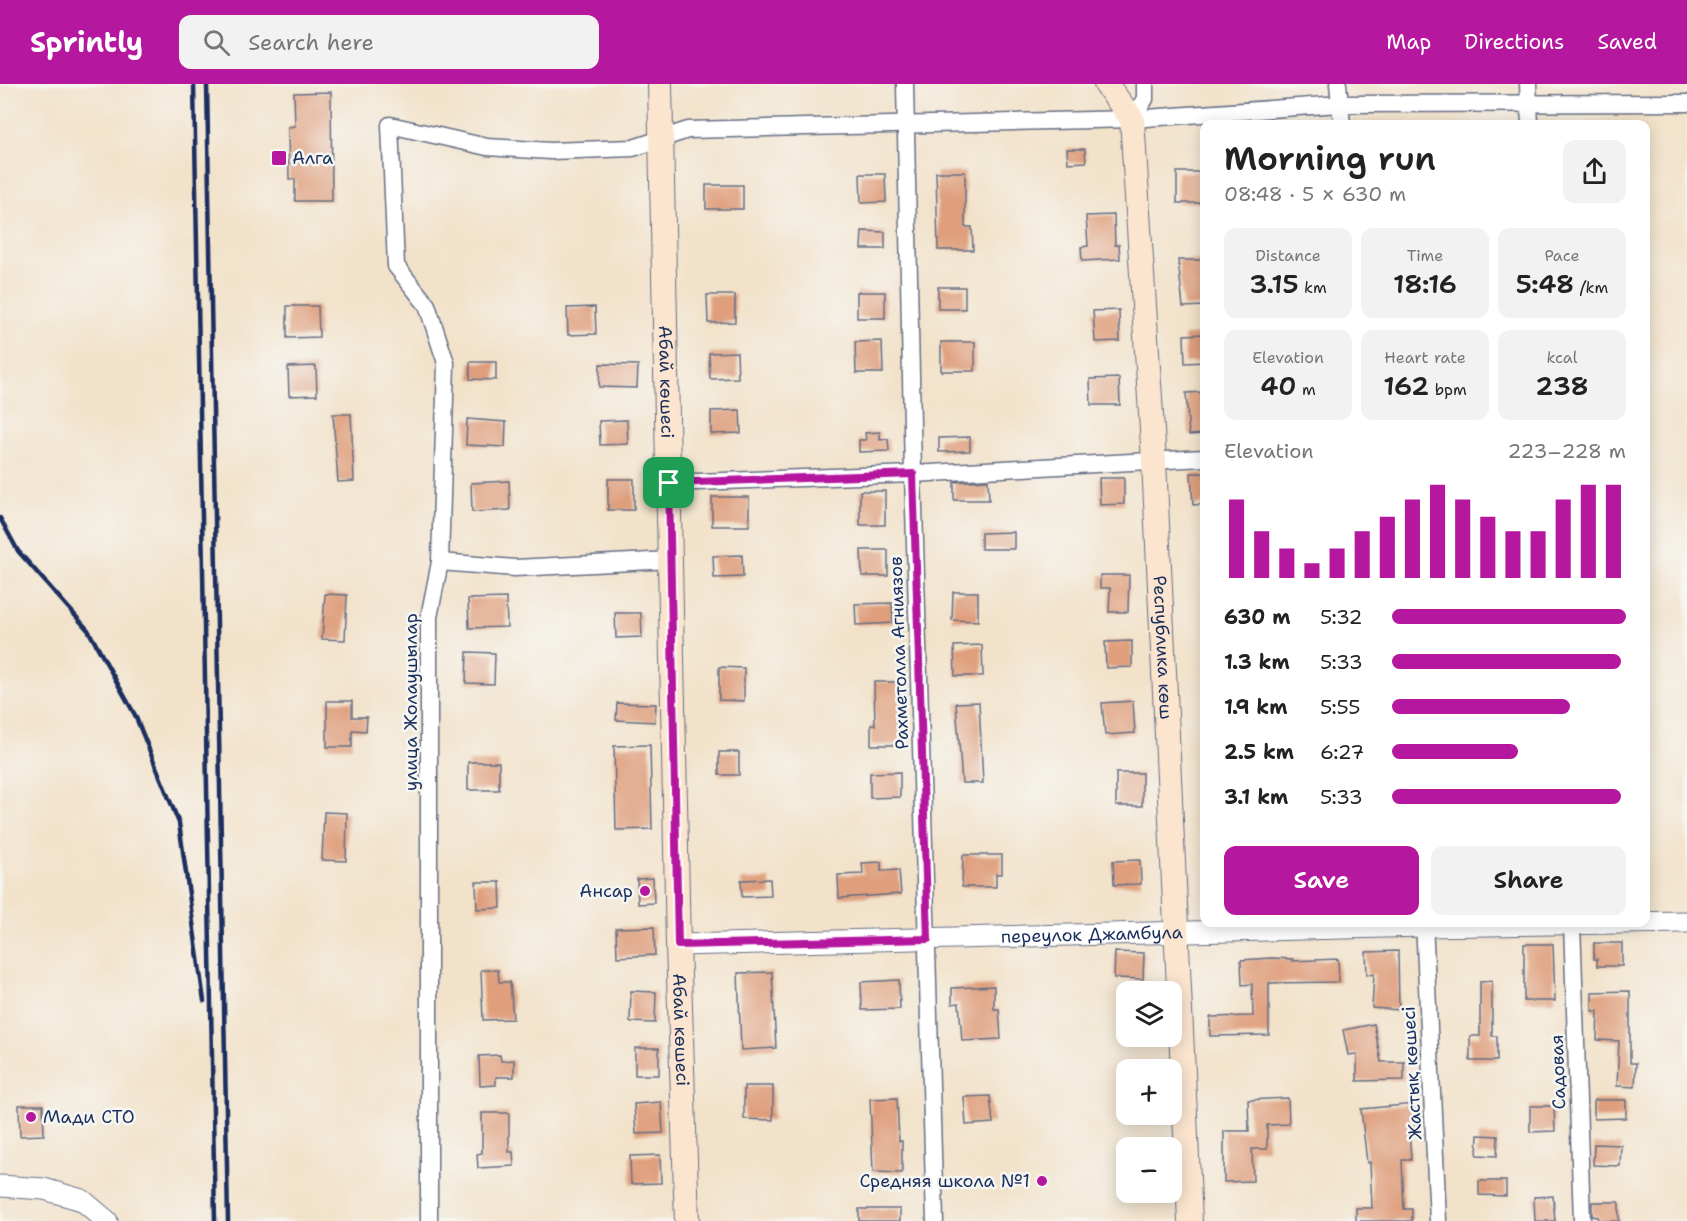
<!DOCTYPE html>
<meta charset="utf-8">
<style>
:root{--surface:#fff;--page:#f2f2f2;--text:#222;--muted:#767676;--accent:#b5179e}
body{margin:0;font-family:"Shantell Sans",sans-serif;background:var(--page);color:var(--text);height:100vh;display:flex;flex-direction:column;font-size:22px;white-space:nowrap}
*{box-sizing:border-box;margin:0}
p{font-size:20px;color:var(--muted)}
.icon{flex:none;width:33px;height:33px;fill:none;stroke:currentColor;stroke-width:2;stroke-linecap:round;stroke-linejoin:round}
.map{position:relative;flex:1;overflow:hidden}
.panel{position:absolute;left:1200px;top:36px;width:450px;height:807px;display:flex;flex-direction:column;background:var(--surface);border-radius:12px;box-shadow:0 3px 15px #0003}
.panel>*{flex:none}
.fabs{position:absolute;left:1116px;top:897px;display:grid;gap:12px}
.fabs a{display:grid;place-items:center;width:66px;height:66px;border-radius:12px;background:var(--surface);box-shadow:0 3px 15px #0003;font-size:30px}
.pin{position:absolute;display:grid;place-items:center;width:51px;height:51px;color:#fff;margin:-26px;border-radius:12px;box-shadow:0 3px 9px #0006}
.round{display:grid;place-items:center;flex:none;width:63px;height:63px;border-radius:12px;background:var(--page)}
.headline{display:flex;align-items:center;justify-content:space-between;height:102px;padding:0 24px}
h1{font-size:33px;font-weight:600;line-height:45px}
.figures{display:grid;grid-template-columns:repeat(3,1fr);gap:9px;height:102px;padding:6px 24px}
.figures div{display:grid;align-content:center;border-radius:12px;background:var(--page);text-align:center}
.figures b{font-size:26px;font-weight:600}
.figures small{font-size:16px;font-weight:400}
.figures p{font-size:16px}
.chart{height:168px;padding:12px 24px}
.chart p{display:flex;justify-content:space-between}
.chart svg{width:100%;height:108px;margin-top:6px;stroke:var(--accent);stroke-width:6}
.action{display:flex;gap:12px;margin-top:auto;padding:12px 24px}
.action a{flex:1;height:69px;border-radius:12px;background:var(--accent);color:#fff;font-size:24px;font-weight:600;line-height:69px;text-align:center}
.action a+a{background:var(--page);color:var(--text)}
ul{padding:0 24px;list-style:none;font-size:20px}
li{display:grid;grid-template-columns:96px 72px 1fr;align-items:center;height:45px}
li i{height:15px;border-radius:8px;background:var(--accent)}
header{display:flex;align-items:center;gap:36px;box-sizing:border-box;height:84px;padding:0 30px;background:var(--accent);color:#fff}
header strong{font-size:28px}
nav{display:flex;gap:33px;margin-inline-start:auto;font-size:21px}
.search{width:420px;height:54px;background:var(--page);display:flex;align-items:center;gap:15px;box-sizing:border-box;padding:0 21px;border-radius:12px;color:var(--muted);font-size:22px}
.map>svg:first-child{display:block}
.building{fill:#df9f7d}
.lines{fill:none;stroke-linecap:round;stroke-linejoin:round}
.minor-casing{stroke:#666e84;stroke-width:19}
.tertiary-casing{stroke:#666e84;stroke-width:23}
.secondary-casing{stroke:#666e84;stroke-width:26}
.minor{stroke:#fff;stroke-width:16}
.tertiary{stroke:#fff;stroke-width:21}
.secondary{stroke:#fbe5cf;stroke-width:24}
.rail{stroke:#1b2f5e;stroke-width:4.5}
.route-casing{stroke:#fff;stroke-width:12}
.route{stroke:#b5179e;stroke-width:8}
.poi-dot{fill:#b5179e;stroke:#f6f6f2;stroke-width:2}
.labels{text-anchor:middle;stroke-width:5;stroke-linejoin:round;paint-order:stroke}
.poi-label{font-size:18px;fill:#1b2f5e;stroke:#f6f6f2;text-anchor:start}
.street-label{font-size:18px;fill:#1b2f5e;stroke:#f6f6f2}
</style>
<header>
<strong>Sprintly</strong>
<div class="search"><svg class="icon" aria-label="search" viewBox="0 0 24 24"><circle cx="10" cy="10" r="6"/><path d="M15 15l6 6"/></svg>Search here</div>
<nav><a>Map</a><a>Directions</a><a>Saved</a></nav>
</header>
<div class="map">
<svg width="1687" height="1137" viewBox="0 0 1687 1137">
<rect width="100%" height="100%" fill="#f6f6f2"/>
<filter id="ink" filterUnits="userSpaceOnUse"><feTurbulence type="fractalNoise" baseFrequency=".0167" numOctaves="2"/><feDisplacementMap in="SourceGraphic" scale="12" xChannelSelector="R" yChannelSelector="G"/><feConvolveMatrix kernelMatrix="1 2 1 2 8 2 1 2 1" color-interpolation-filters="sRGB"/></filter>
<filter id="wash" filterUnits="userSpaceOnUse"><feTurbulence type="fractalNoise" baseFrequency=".008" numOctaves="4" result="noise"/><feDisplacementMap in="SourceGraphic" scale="24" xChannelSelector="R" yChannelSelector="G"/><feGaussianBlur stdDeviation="1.35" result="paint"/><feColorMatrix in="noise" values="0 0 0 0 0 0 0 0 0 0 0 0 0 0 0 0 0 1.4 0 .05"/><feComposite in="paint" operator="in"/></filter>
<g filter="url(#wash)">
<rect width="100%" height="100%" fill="#f2e2ca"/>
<g id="blocks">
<g class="building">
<path d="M331,8L332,117H295V95H289L288,43L295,42L294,9Z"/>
<path d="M1067,65H1085L1086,78L1068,79Z"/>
<path d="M936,88H965V143H972L973,166H938Z"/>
<rect x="1177" y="88" width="25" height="31"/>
<path d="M860,90H885L886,118L861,119Z"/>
<rect x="706" y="101" width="37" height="24"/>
<path d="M1114,131L1115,161H1119L1120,175L1082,177L1081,163L1088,162L1086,132Z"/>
<path d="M862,147L885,148V165H861Z"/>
<path d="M1178,176H1204V222L1183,223Z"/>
<rect x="938" y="203" width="27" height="22"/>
<rect x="857" y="208" width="28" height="26"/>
<path d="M707,211H735V238L708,239Z"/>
<path d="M287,222H318L319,253L287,254Z"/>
<path d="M595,223L596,250L568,251L567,224Z"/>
<path d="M1119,226L1120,257L1095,258L1093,227Z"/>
<path d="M1204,250V278L1185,279L1184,251Z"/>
<path d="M882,257L883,289H856L855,258Z"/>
<rect x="941" y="258" width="34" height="29"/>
<path d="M737,268L738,294L710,295L709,269Z"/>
<path d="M470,278H496V296L470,295Z"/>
<path d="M600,280L638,281L637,304L599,303Z"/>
<path d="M316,282L317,311L289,312L288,283Z"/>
<path d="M1119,294L1120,321H1091L1090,295Z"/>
<path d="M1204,308V350L1189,351L1186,309Z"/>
<path d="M740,326L741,349L711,350V327Z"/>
<path d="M333,330H351L354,397L338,398Z"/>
<path d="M467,335L506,338L505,363L466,361Z"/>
<path d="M627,336L628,360L600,361L599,337Z"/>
<path d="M880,348V356L888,355L889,367L859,368V356H866L865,349Z"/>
<path d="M970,353V367L939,368V354Z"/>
<path d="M1191,389H1204V420L1193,421Z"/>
<path d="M1099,394H1124V420L1100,421Z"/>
<rect x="608" y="395" width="26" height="31"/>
<path d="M988,396L989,416H954V398Z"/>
<path d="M509,397L510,426L472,428L471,399Z"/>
<rect x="860" y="407" width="25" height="34"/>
<rect x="712" y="413" width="37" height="29"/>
<path d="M1014,448V465H981V449Z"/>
<path d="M861,466H888V492H862Z"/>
<path d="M742,471L743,493L714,494L713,472Z"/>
<path d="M1100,491H1129L1128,528H1109L1110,504H1100Z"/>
<path d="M953,508H978V537L952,536Z"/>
<path d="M325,510L347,511L345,556L322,555Z"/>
<path d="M506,514L507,543L469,544L468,515Z"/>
<path d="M892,519L893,539L856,541L855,520Z"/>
<path d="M615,529H641L642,553L616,554Z"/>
<path d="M1132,557V583L1106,584L1105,558Z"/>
<path d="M982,561L983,592H955L954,562Z"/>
<path d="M467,568L495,569L494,600L466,599Z"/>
<path d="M719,583L744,584V617L719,616Z"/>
<path d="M874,598H899L900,661H871V641H875Z"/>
<path d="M327,617H352V633H367L366,647L352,646V663H327Z"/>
<path d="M1133,617L1135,649L1105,651L1102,619Z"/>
<path d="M979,618L983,699H962L956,619Z"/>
<path d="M617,619L656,620L655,638L616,636Z"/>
<path d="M650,661L652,745L616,746L614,662Z"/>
<rect x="719" y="668" width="20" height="23"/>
<rect x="468" y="678" width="31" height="28"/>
<path d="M900,688V713L870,714V689Z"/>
<rect x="1116" y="689" width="26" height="33"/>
<path d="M324,728L347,729L346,777L322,776Z"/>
<path d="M963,771H1002V790H996V803H962Z"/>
<path d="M1140,776L1141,800L1114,801L1113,777Z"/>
<path d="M881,778V787L899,786L901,810L839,814L838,791L863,790L862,779Z"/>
<path d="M653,794L654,819L638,820L637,795Z"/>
<path d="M770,795L771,812L742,813L741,796Z"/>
<path d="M476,798H500L501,824L477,825Z"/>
<path d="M654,843L655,871L617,873L616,844Z"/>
<path d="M1594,859H1622V882H1597V875H1594Z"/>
<path d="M1524,860H1553L1555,917H1524Z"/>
<path d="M1398,867L1399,926L1372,924L1374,890L1367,891L1366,868Z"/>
<path d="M1115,868L1144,869L1143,895L1114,894Z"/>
<path d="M1271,874L1293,875L1292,877L1338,875L1339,898L1269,899V951L1210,952V933L1253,932L1252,900L1242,901L1241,876Z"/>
<path d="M481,886H498L499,898H510L513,935L483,936Z"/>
<path d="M772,888L776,964L741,966L738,889Z"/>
<path d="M899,896L900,925L862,926L861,898Z"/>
<path d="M1492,897V952H1497V977H1470V952H1480V898Z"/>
<path d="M994,902V925H999L1001,955L962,957L959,919L952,920V904Z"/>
<path d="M631,907L656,908L655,939L630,938Z"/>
<path d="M1630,907V979H1636L1635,1003L1617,1002L1619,957L1597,956L1598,927H1592V908Z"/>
<path d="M1374,940L1381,978H1404V996L1357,997V970L1348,971L1343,946Z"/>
<rect x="635" y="964" width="24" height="27"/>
<path d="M500,971L501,977L514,976V993H496V1001L480,1002L479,972Z"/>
<path d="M744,1002H773V1036L744,1035Z"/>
<path d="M990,1012L993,1039L966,1041L964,1013Z"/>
<path d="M897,1014L899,1057H902V1089L873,1088L870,1015Z"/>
<path d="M1288,1014L1289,1040L1267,1041V1065H1252L1253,1097L1224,1098V1047H1249L1248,1016Z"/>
<path d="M1594,1016H1626V1034L1594,1035Z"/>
<path d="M661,1018L663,1049L636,1050L634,1020Z"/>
<path d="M1415,1020L1417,1043H1409L1411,1076H1402L1404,1125H1412V1137H1356V1124H1372L1370,1078L1367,1079L1361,1025Z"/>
<path d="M19,1021H43L44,1051L20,1052Z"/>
<path d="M1530,1022H1554L1555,1047L1530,1048Z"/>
<path d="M482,1029H509V1068H513L514,1082L478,1084L477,1070L482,1069Z"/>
<path d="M1478,1051L1498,1052L1497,1072L1477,1071Z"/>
<path d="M1594,1060L1621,1061L1620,1082L1593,1081Z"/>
<path d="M660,1071L661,1099L631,1100L630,1072Z"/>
<path d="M1479,1097H1506V1112L1479,1111Z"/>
<path d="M1553,1112L1555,1137H1535L1534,1113Z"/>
<path d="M1592,1118H1619V1137H1598V1133L1592,1132Z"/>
<rect x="859" y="1125" width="41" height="12"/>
</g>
</g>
</g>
<g filter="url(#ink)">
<use href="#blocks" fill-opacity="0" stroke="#666e84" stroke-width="1.5"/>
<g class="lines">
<defs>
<g id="minor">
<path d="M905,0L913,390L935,1137"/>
<path d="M1338,0L1342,40"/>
<path d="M1528,0L1530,40"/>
<path d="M1132,35L1145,15V0"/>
<path d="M669,399L913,390L1204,374"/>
<path d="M440,478L515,484L671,476"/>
<path d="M1424,838L1438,1137"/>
<path d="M1572,838L1582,1137"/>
<path d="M429,1137V533L440,478L446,279L427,221L396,182L390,41L487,63L551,67L633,64L688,46L1132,35L1340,20L1687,19"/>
</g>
<g id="tertiary">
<path id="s1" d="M678,861L1425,842L1687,838"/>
<path d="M0,1102L44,1105L82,1116L107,1137"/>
</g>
<g id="secondary">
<path id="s2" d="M660,0L678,861L687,1137"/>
<path id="s3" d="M1106,0L1132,35L1154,377L1190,1137"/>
</g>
</defs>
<use href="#minor" class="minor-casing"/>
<use href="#tertiary" class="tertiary-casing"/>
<use href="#secondary" class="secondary-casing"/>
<use href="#minor" class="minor"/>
<use href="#tertiary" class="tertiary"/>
<use href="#secondary" class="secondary"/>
<g class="rail">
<path d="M194,0L215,1137"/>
<path d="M207,0L228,1137"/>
<path d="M0,434L18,467L88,546L135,631L179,739L204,917"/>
</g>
</g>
</g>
<g class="lines" filter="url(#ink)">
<defs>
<path id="route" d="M913,390L928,855L678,861L669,399Z"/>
</defs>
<use href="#route" class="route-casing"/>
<use href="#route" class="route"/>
</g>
<g class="poi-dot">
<rect x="271" y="66" width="16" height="16" rx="3"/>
<circle cx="645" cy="807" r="6"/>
<circle cx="31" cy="1033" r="6"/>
<circle cx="1042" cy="1097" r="6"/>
</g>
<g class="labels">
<g class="poi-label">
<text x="292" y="80">Алга</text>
<text x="633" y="813" text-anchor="end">Ансар</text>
<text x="43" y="1039">Мади СТО</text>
<text x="1030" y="1103" text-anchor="end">Средняя школа №1</text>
</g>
<g class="street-label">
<text dy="6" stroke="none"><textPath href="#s2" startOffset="298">Абай көшесі</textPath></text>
<text dy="6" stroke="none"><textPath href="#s3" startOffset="573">Республика көш</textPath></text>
<text transform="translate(899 569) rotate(-92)" y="6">Рахметолла Агниязов</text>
<text transform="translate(411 618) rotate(-90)" y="6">улица Жолаушылар</text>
<text dy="6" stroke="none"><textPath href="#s1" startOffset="414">переулок Джамбула</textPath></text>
<text dy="6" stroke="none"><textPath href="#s2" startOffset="946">Абай көшесі</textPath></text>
<text transform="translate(1558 988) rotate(-92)" y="6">Садовая</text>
<text transform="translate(1412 989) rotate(-93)" y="6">Жастық көшесі</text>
</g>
</g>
</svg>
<div class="fabs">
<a><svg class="icon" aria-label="layers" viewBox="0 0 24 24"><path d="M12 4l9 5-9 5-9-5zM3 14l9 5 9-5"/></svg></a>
<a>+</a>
<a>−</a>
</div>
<div class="pin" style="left:669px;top:399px;background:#1e9e55"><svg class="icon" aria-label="arrive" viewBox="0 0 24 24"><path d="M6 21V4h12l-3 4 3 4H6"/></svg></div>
<section class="panel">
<div class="headline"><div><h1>Morning run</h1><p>08:48 · 5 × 630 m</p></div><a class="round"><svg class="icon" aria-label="share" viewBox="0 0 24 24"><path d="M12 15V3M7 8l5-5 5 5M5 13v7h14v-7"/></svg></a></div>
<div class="figures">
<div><p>Distance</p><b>3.15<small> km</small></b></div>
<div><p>Time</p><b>18:16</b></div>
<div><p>Pace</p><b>5:48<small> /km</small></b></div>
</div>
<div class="figures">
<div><p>Elevation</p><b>40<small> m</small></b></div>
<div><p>Heart rate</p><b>162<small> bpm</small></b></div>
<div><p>kcal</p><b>238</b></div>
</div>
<div class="chart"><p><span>Elevation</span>223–228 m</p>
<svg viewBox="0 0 160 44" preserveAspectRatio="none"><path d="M5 44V12M15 44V25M25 44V32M35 44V38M45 44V32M55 44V25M65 44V19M75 44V12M85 44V6M95 44V12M105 44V19M115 44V25M125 44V25M135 44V12M145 44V6M155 44V6"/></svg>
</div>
<ul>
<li><b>630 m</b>5:32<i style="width:100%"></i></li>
<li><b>1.3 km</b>5:33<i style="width:98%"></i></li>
<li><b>1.9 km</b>5:55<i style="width:76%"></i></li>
<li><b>2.5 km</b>6:27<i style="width:54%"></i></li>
<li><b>3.1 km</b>5:33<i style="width:98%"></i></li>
</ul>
<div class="action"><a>Save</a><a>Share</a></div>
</section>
</div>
